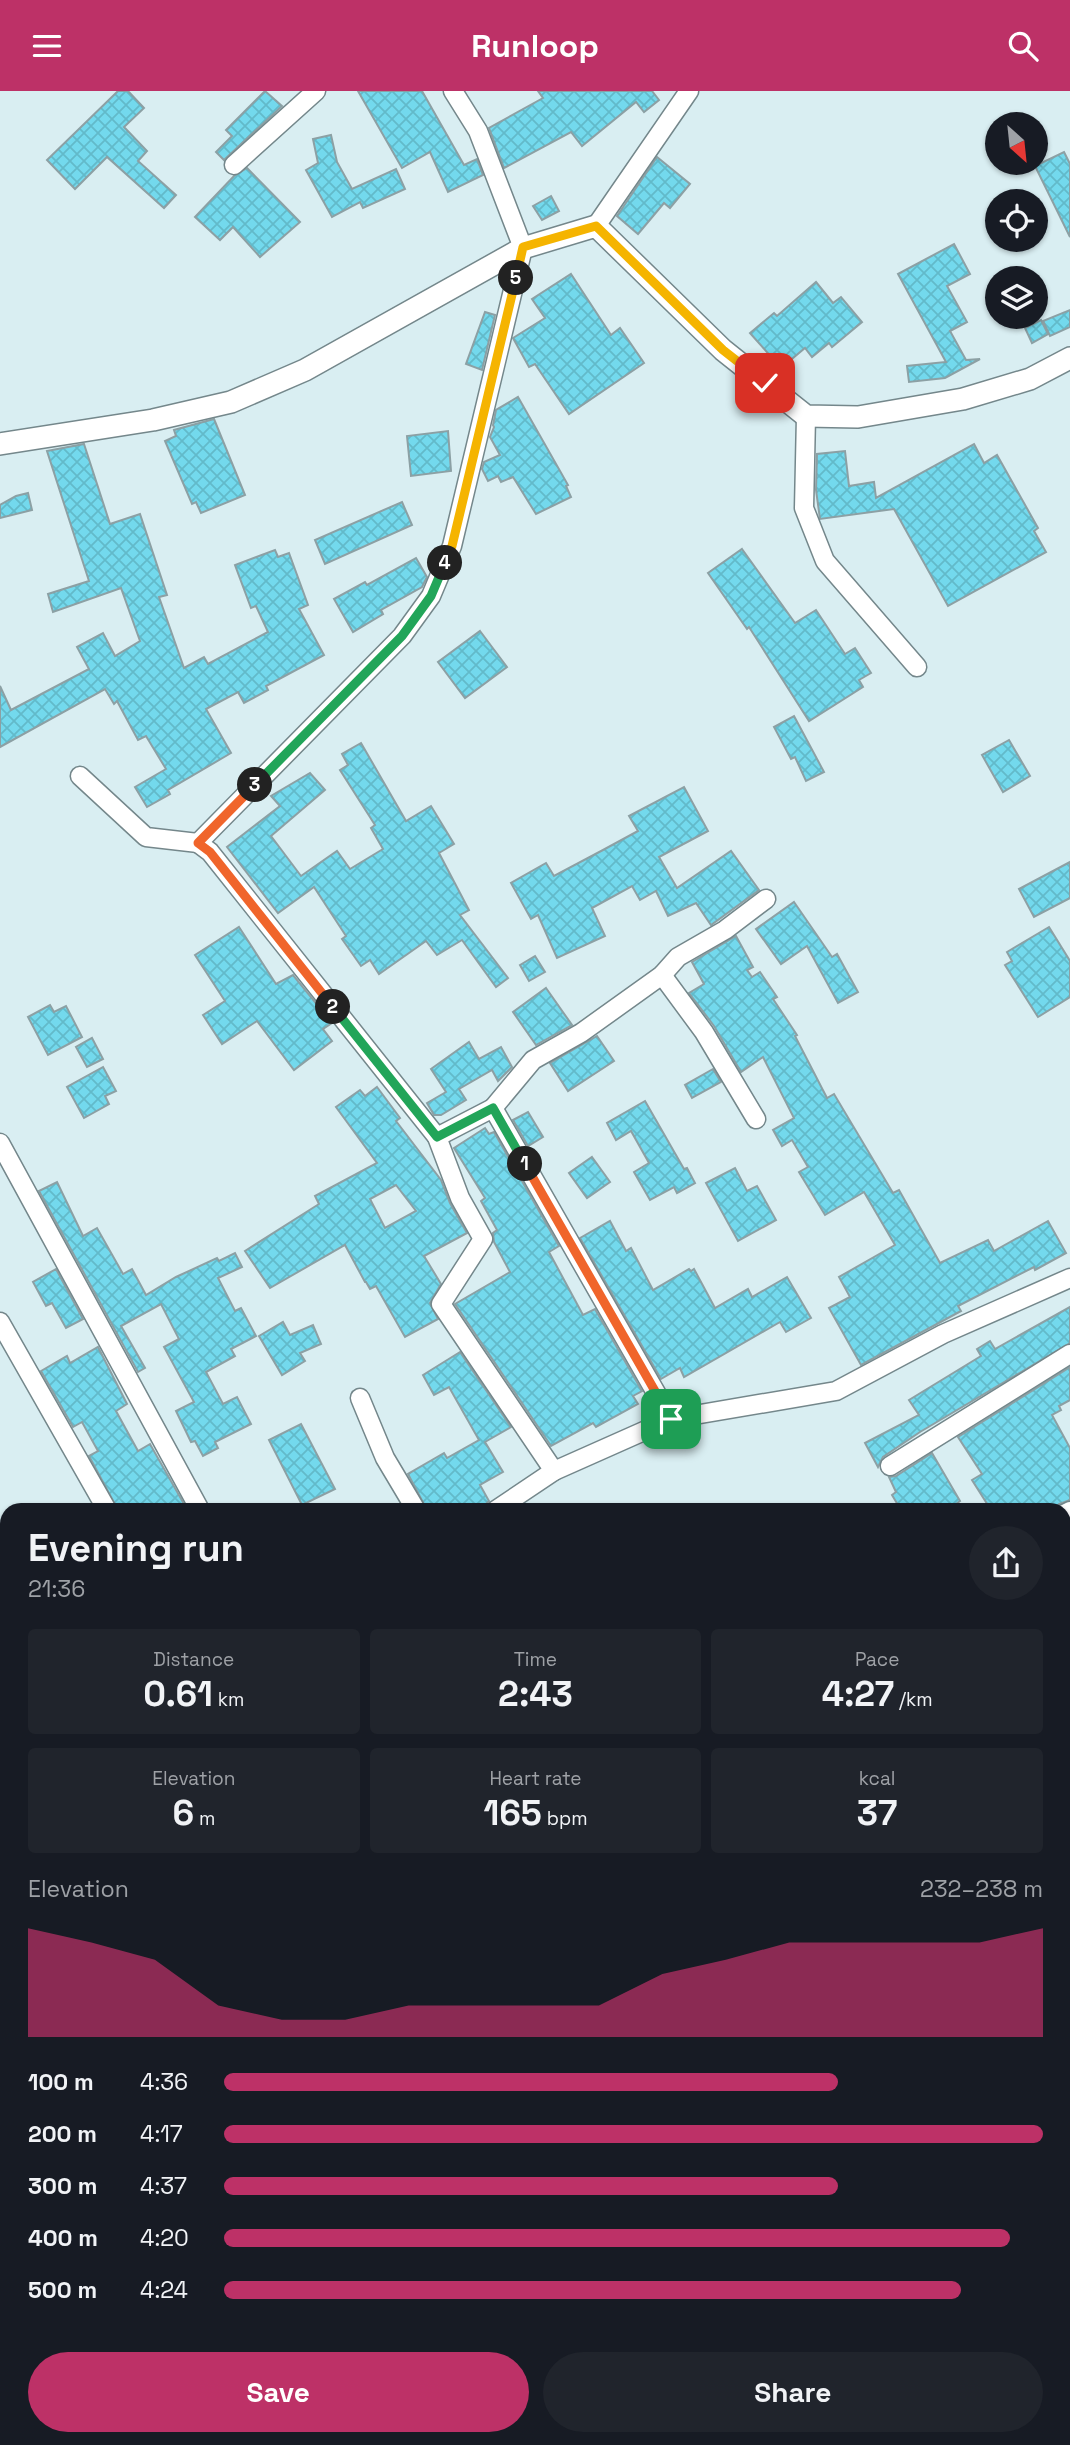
<!DOCTYPE html>
<meta charset="utf-8">
<style>
:root{--surface:#171b24;--page:#20242c;--text:#f1f3f6;--muted:#9ea1a6;--accent:#bd3167}
body{margin:0;font-family:"Space Grotesk",sans-serif;background:var(--page);color:var(--text);height:100vh;display:flex;flex-direction:column;font-size:26px;white-space:nowrap}
*{box-sizing:border-box;margin:0}
p{font-size:23px;color:var(--muted)}
.icon{flex:none;width:38px;height:38px;fill:none;stroke:currentColor;stroke-width:2;stroke-linecap:round;stroke-linejoin:round}
.map{position:relative;flex:1;overflow:hidden}
.drawer{position:absolute;left:0px;top:1412px;width:1071px;height:943px;display:flex;flex-direction:column;background:var(--surface);border-radius:21px 21px 0 0;box-shadow:0 2px 5px #0004}
.drawer>*{flex:none}
.needle{width:46px;rotate:153deg}
.controls{position:absolute;left:985px;top:21px;display:grid;gap:14px}
.controls a{display:grid;place-items:center;width:63px;height:63px;border-radius:50%;background:var(--surface);box-shadow:0 2px 5px #0004;font-size:35px}
.pin{position:absolute;display:grid;place-items:center;width:60px;height:60px;color:#fff;margin:-30px;border-radius:14px;box-shadow:0 4px 10px #0006}
.km{position:absolute;width:35px;height:35px;margin:-18px;border-radius:50%;background:#222;color:#fff;font-size:19px;line-height:35px;text-align:center}
.round{display:grid;place-items:center;flex:none;width:74px;height:74px;border-radius:37px;background:var(--page)}
.overview{display:flex;align-items:center;justify-content:space-between;height:119px;padding:0 28px}
h1{font-size:38px;font-weight:600;line-height:52px}
.stats{display:grid;grid-template-columns:repeat(3,1fr);gap:10px;height:119px;padding:7px 28px}
.stats div{display:grid;align-content:center;border-radius:7px;background:var(--page);text-align:center}
.stats b{font-size:35px;font-weight:600}
.stats small{font-size:19px;font-weight:400}
.stats p{font-size:19px}
.chart{height:196px;padding:14px 28px}
.chart p{display:flex;justify-content:space-between}
.chart svg{width:100%;height:126px;margin-top:7px;fill:var(--accent);opacity:.7}
.primary-button{display:flex;gap:14px;margin-top:auto;padding:14px 28px}
.primary-button a{flex:1;height:80px;border-radius:42px;background:var(--accent);color:#fff;font-size:28px;font-weight:600;line-height:80px;text-align:center}
.primary-button a+a{background:var(--page);color:var(--text)}
ul{padding:0 28px;list-style:none;font-size:23px}
li{display:grid;grid-template-columns:112px 84px 1fr;align-items:center;height:52px}
li i{height:18px;border-radius:9px;background:var(--accent)}
header{display:flex;justify-content:space-between;align-items:center;height:91px;padding:0 28px;background:var(--accent);color:#fff;font-size:32px;font-weight:600}
.map>svg:first-child{display:block}
.building{fill:url(#building-cross-hatch);stroke:#8ca0a4;stroke-width:2;fill-rule:evenodd}
.lines{fill:none;stroke-linecap:round;stroke-linejoin:round}
.minor-casing{stroke:#74878b;stroke-width:21}
.tertiary-casing{stroke:#74878b;stroke-width:24}
.minor{stroke:#fff;stroke-width:18}
.tertiary{stroke:#fff;stroke-width:21}
.split-1-casing{stroke:#fff;stroke-width:14}
.split-2-casing{stroke:#fff;stroke-width:14}
.split-3-casing{stroke:#fff;stroke-width:14}
.split-4-casing{stroke:#fff;stroke-width:14}
.split-5-casing{stroke:#fff;stroke-width:14}
.split-6-casing{stroke:#fff;stroke-width:14}
.split-1{stroke:#f0652b;stroke-width:9}
.split-2{stroke:#22a559;stroke-width:9}
.split-3{stroke:#f0652b;stroke-width:9}
.split-4{stroke:#22a559;stroke-width:9}
.split-5{stroke:#f5b400;stroke-width:9}
.split-6{stroke:#f5b400;stroke-width:9}
</style>
<header><svg class="icon" aria-label="menu" viewBox="0 0 24 24"><path d="M4 6h16M4 12h16M4 18h16"/></svg>Runloop<svg class="icon" aria-label="search" viewBox="0 0 24 24"><circle cx="10" cy="10" r="6"/><path d="M15 15l6 6"/></svg></header>
<div class="map">
<svg width="1070" height="2354" viewBox="0 0 1070 2354">
<defs>
<pattern id="building-cross-hatch" width="8" height="8" patternUnits="userSpaceOnUse" patternTransform="scale(1.75)"><rect width="8" height="8" fill="#73d9ed"/><path d="M0 0l8 8M0 8l8-8" fill="none" stroke="#62baca"/></pattern>
</defs>
<rect width="100%" height="100%" fill="#d9eef2"/>
<g class="building">
<path d="M118,0H128L144,17L124,36L147,60L138,70L176,104L164,117L107,66L75,98L47,69Z"/>
<path d="M265,0L282,15L224,69L216,61L232,45L226,39Z"/>
<path d="M358,0H422L464,74L477,68L483,84L448,101L430,61L402,77Z"/>
<path d="M538,0H652L659,9L644,21L636,11L582,55L571,41L504,77L489,37L543,7Z"/>
<path d="M331,44L337,71L352,98L396,78L405,98L363,117L360,111L332,126L306,79L318,72L313,48Z"/>
<path d="M1064,61L1070,73V146L1035,75Z"/>
<path d="M657,66L690,93L670,117L664,112L638,143L617,125Z"/>
<path d="M247,77L300,131L260,166L233,136L220,149L195,126L234,85Z"/>
<path d="M551,105L559,120L542,129L533,115Z"/>
<path d="M954,153L970,183L947,195L967,231L950,240L966,269L980,268L945,287L909,291L907,275L946,271L898,183Z"/>
<path d="M571,183L611,244L620,237L644,272L569,323L535,273L529,276L513,247L545,227L532,208Z"/>
<path d="M816,191L833,212L841,206L862,231L832,256L829,252L812,266L805,257L781,277L750,242L774,222L777,225Z"/>
<path d="M1070,219V236L1050,245L1043,230Z"/>
<path d="M485,221L495,224L482,279L466,273Z"/>
<path d="M1041,229L1048,243L1032,252L1025,237Z"/>
<path d="M518,306L568,394L566,395L571,406L536,423L513,386L501,391L498,385L488,390L482,378L484,371L500,364L490,346L494,336L493,334L496,319Z"/>
<path d="M214,328L245,404L201,422L196,411L192,413L165,350L176,345L174,339Z"/>
<path d="M448,340L451,380L411,385L407,345Z"/>
<path d="M84,353L110,433L140,423L167,504L159,506L184,577L204,566L208,573L268,541L256,515L251,517L235,474L275,459L278,466L289,462L308,514L299,518L324,564L266,595L268,599L244,612L238,601L206,618L231,662L168,699L170,703L147,716L135,696L166,678L146,645L138,649L117,610L114,613L105,598L0,656V595L11,619L89,578L77,556L103,542L115,565L140,550L121,497L53,521L48,503L89,490L47,360Z"/>
<path d="M974,353L984,372L997,364L1038,437L1034,440L1046,461L948,515L894,418L820,428L816,399L817,363L845,360L849,395L874,391L876,407Z"/>
<path d="M28,402L32,419L0,427V414L16,405Z"/>
<path d="M402,411L412,434L325,473L315,449Z"/>
<path d="M742,458L795,532L816,519L845,563L855,557L871,582L859,589L863,596L809,630L749,536L747,538L708,482Z"/>
<path d="M416,467L427,486L422,496L381,519L383,523L353,541L334,508L365,491L367,494Z"/>
<path d="M480,540L507,576L465,607L438,571Z"/>
<path d="M794,625L824,681L806,690L795,666L791,668L774,636Z"/>
<path d="M1009,649L1030,685L1003,701L982,664Z"/>
<path d="M361,652L406,730L431,715L454,753L439,762L469,819L460,824L508,887L496,896L462,849L437,864L426,850L379,883L370,869L361,875L342,848L346,845L314,796L278,822L227,756L280,715L271,705L310,682L325,699L271,745L301,785L337,760L350,778L383,758L371,737L375,734L340,679L348,674L342,663Z"/>
<path d="M684,696L708,740L659,766L677,797L731,760L759,799L711,834L696,812L668,825L656,800L640,809L632,795L592,817L605,845L557,867L538,824L531,828L511,792L546,772L554,785L603,759L638,740L629,725Z"/>
<path d="M1070,771V807L1034,826L1019,798Z"/>
<path d="M794,811L832,866L837,863L858,901L838,912L807,855L781,873L756,838Z"/>
<path d="M239,836L276,893L293,884L332,932L323,938L332,950L294,979L257,930L222,953L203,924L225,910L195,864Z"/>
<path d="M1049,836L1070,870V906L1038,926L1005,874L1012,870L1007,861Z"/>
<path d="M736,845L753,876L747,879L752,886L760,881L777,906L773,908L797,944L795,945L827,1007L834,1003L893,1102L899,1099L940,1172L988,1149L994,1160L1048,1130L1066,1162L1035,1179L1034,1176L958,1215L961,1220L861,1274L829,1217L850,1206L839,1186L895,1154L864,1101L825,1124L799,1081L808,1076L792,1049L782,1055L773,1039L794,1027L763,966L741,981L714,935L689,902L704,893L692,871Z"/>
<path d="M535,865L545,881L529,890L520,874Z"/>
<path d="M546,897L572,934L536,954L513,921Z"/>
<path d="M50,914L54,921L66,915L82,946L48,964L28,926Z"/>
<path d="M597,945L614,970L568,1000L550,972Z"/>
<path d="M92,947L103,968L87,976L76,956Z"/>
<path d="M469,951L479,968L501,956L512,976L498,990L492,979L459,998L466,1009L441,1024H434L427,1012L446,1001L431,978Z"/>
<path d="M103,976L116,1000L105,1005L109,1013L84,1027L67,996Z"/>
<path d="M713,978L721,991L692,1007L685,994Z"/>
<path d="M377,996L400,1027L396,1030L441,1089L450,1112L467,1142L424,1165L441,1193L430,1212L438,1228L405,1246L376,1195L370,1198L366,1191H365L345,1154L270,1197L245,1160L319,1113L315,1105L377,1072L336,1016L360,999L365,1005ZM396,1094L416,1120L385,1137L370,1108Z"/>
<path d="M645,1010L684,1078L687,1077L695,1092L677,1102L674,1096L650,1109L634,1081L649,1072L631,1040L616,1049L607,1032Z"/>
<path d="M528,1021L543,1046L528,1055L513,1029Z"/>
<path d="M485,1037L489,1043L494,1041L559,1155L549,1161L583,1224L595,1218L642,1300L633,1305L638,1313L596,1336L593,1332L551,1355L455,1213L510,1181L494,1151L493,1142L497,1139L481,1110L485,1107L454,1057Z"/>
<path d="M592,1066L610,1091L587,1107L569,1082Z"/>
<path d="M735,1077L747,1100L757,1095L776,1129L738,1150L706,1092Z"/>
<path d="M57,1091L83,1145L97,1137L123,1183L132,1178L146,1204L176,1186L217,1167L219,1170L235,1162L242,1176L218,1187L235,1220L241,1217L256,1245L231,1258L235,1265L206,1281L223,1313L237,1306L251,1333L215,1351L218,1357L203,1365L195,1350L191,1351L176,1320L194,1311L164,1256L179,1248L161,1213L121,1235L145,1277L138,1281L39,1100Z"/>
<path d="M610,1130L626,1160L631,1157L653,1199L689,1178L691,1180L694,1178L715,1217L748,1198L752,1206L787,1186L811,1227L786,1241L780,1231L684,1286L680,1277L661,1288L580,1147Z"/>
<path d="M56,1178L83,1228L66,1237L52,1212L46,1215L33,1191Z"/>
<path d="M1070,1216V1252L920,1341L883,1366L878,1376L865,1352L919,1324L909,1309L981,1265L977,1258L990,1250L995,1258Z"/>
<path d="M283,1231L290,1244L313,1234L321,1253L300,1262L305,1270L282,1284L259,1245Z"/>
<path d="M98,1256L127,1313L116,1320L138,1360L150,1353L184,1413L172,1419H118L89,1365L98,1360L82,1331L73,1336L41,1280L67,1265L70,1272Z"/>
<path d="M460,1261L511,1336L485,1351L503,1381L480,1394L489,1410L480,1419H427L408,1383L444,1362L447,1367L479,1349L449,1296L434,1304L423,1284Z"/>
<path d="M1070,1276V1309L1059,1315L1061,1319L1052,1324L1070,1357V1409L1059,1413L1054,1419H991L972,1389L982,1383L958,1346Z"/>
<path d="M301,1333L335,1398L302,1414L269,1349Z"/>
<path d="M932,1362L960,1410L948,1419H901L892,1404L896,1401L889,1386L896,1385Z"/>
</g>
<g class="lines">
<defs>
<g id="minor">
<path d="M453,0L478,40L523,157L452,455L431,505L402,545L198,752L210,761L437,1046L493,1017L671,1328"/>
<path d="M234,74L316,0"/>
<path d="M596,135L689,0"/>
<path d="M806,325L804,417L825,470L917,576"/>
<path d="M80,685L146,746L198,752"/>
<path d="M662,884L704,941L756,1028"/>
<path d="M493,1017L533,969L581,942L662,884L678,866L725,839L766,808"/>
<path d="M437,1046L460,1107L483,1148L441,1213L554,1380"/>
<path d="M0,1052L200,1419"/>
<path d="M0,1231L107,1419"/>
<path d="M360,1307L385,1367L416,1419"/>
<path d="M890,1375L1070,1263"/>
<path d="M496,1419L554,1380L671,1328L836,1300L943,1243L1070,1187"/>
<path d="M1064,1423L1070,1420"/>
<path d="M0,1513L7,1527"/>
<path d="M1064,1683L1070,1689"/>
<path d="M0,1732L7,1728"/>
<path d="M0,1912L7,1906"/>
<path d="M1064,2095L1070,2092"/>
<path d="M0,2142L7,2136"/>
<path d="M0,2214L7,2222"/>
<path d="M0,2253L7,2260"/>
<path d="M76,2348L81,2354"/>
<path d="M961,2348L966,2354"/>
<path d="M597,2354L603,2348"/>
<path d="M902,2354L914,2348"/>
</g>
<path id="tertiary" d="M0,353L153,329L231,311L305,279L523,157L596,135L723,259L806,325L858,326L963,308L1030,288L1070,267"/>
</defs>
<use href="#minor" class="minor-casing"/>
<use href="#tertiary" class="tertiary-casing"/>
<use href="#minor" class="minor"/>
<use href="#tertiary" class="tertiary"/>
</g>
<g class="lines">
<defs>
<path id="split-1" d="M525,1073L671,1328"/>
<path id="split-2" d="M333,916L437,1046L493,1017L525,1073"/>
<path id="split-3" d="M255,694L198,752L210,761L333,916"/>
<path id="split-4" d="M255,694L402,545L431,505L445,472"/>
<path id="split-5" d="M445,472L452,455L516,187"/>
<path id="split-6" d="M516,187L523,156L596,135L723,259L765,292"/>
</defs>
<use href="#split-1" class="split-1-casing"/>
<use href="#split-2" class="split-2-casing"/>
<use href="#split-3" class="split-3-casing"/>
<use href="#split-4" class="split-4-casing"/>
<use href="#split-5" class="split-5-casing"/>
<use href="#split-6" class="split-6-casing"/>
<use href="#split-1" class="split-1"/>
<use href="#split-2" class="split-2"/>
<use href="#split-3" class="split-3"/>
<use href="#split-4" class="split-4"/>
<use href="#split-5" class="split-5"/>
<use href="#split-6" class="split-6"/>
</g>
</svg>
<div class="controls">
<a><svg class="needle" viewBox="-14 -14 28 28"><path d="M0-13l5 13h-10z" fill="#e53935"/><path d="M0 13l5-13h-10z" fill="#9ea1a6"/></svg></a>
<a><svg class="icon" aria-label="locate" viewBox="0 0 24 24"><circle cx="12" cy="12" r="6"/><path d="M12 2v4M12 18v4M2 12h4M18 12h4"/></svg></a>
<a><svg class="icon" aria-label="layers" viewBox="0 0 24 24"><path d="M12 4l9 5-9 5-9-5zM3 14l9 5 9-5"/></svg></a>
</div>
<div class="pin" style="left:671px;top:1328px;background:#1e9e55"><svg class="icon" aria-label="arrive" viewBox="0 0 24 24"><path d="M6 21V4h12l-3 4 3 4H6"/></svg></div>
<div class="pin" style="left:765px;top:292px;background:#d93025"><svg class="icon" aria-label="check" viewBox="0 0 24 24"><path d="M5 12l5 5 9-10"/></svg></div>
<b class="km" style="left:525px;top:1073px">1</b>
<b class="km" style="left:333px;top:916px">2</b>
<b class="km" style="left:255px;top:694px">3</b>
<b class="km" style="left:445px;top:472px">4</b>
<b class="km" style="left:516px;top:187px">5</b>
<section class="drawer">
<div class="overview"><div><h1>Evening run</h1><p>21:36</p></div><a class="round"><svg class="icon" aria-label="share" viewBox="0 0 24 24"><path d="M12 15V3M7 8l5-5 5 5M5 13v7h14v-7"/></svg></a></div>
<div class="stats">
<div><p>Distance</p><b>0.61<small> km</small></b></div>
<div><p>Time</p><b>2:43</b></div>
<div><p>Pace</p><b>4:27<small> /km</small></b></div>
</div>
<div class="stats">
<div><p>Elevation</p><b>6<small> m</small></b></div>
<div><p>Heart rate</p><b>165<small> bpm</small></b></div>
<div><p>kcal</p><b>37</b></div>
</div>
<div class="chart"><p><span>Elevation</span>232–238 m</p>
<svg viewBox="0 0 160 44" preserveAspectRatio="none"><path d="M0 44V6L10 11L20 17L30 33L40 38L50 38L60 33L70 33L80 33L90 33L100 22L110 17L120 11L130 11L140 11L150 11L160 6V44z"/></svg>
</div>
<ul>
<li><b>100 m</b>4:36<i style="width:75%"></i></li>
<li><b>200 m</b>4:17<i style="width:100%"></i></li>
<li><b>300 m</b>4:37<i style="width:75%"></i></li>
<li><b>400 m</b>4:20<i style="width:96%"></i></li>
<li><b>500 m</b>4:24<i style="width:90%"></i></li>
</ul>
<div class="primary-button"><a>Save</a><a>Share</a></div>
</section>
</div>
